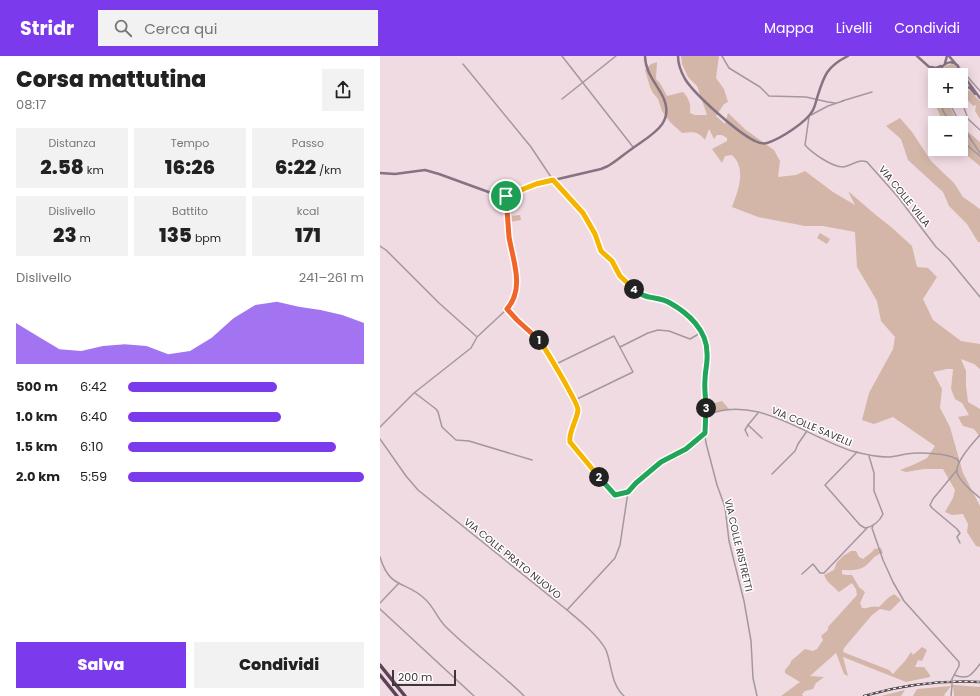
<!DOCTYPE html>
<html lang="it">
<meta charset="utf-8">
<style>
:root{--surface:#fff;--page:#f2f2f2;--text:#222;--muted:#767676;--accent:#7c3aed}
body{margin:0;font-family:Poppins,sans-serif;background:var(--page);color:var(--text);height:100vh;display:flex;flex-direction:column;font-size:15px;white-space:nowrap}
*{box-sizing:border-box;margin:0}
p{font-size:13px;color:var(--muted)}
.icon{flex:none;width:22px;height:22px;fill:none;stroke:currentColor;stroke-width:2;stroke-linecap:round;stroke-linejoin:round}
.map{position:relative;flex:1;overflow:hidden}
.panel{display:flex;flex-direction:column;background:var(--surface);width:380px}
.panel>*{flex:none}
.fabs{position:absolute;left:548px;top:12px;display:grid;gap:8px}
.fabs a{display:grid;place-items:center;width:40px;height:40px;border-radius:0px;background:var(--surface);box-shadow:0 2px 10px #0003;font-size:20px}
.scale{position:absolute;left:12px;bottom:10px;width:64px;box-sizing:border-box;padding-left:4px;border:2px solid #3e3638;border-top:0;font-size:11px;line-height:14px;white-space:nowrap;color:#3e3638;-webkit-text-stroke:3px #fff;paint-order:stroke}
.pin{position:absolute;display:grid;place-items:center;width:34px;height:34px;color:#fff;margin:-17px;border:2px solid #fff;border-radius:50%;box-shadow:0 1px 4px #0007}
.km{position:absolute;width:20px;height:20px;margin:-10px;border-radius:50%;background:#222;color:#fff;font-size:11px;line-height:20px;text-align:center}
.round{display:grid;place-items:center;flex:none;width:42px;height:42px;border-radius:0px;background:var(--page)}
.summary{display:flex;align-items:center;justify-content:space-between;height:68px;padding:0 16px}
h1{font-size:22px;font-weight:800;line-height:30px}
.metrics{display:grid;grid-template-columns:repeat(3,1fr);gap:6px;height:68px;padding:4px 16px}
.metrics div{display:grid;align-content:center;border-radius:0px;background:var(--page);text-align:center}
.metrics b{font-size:20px;font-weight:800}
.metrics small{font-size:11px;font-weight:400}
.metrics p{font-size:11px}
.chart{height:112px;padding:8px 16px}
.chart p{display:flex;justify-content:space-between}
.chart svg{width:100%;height:72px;margin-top:4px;fill:var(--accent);opacity:.7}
.action{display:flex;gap:8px;margin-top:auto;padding:8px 16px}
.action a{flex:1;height:46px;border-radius:0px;background:var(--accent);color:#fff;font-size:16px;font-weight:800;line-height:46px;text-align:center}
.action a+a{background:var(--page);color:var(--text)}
ul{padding:0 16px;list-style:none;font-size:13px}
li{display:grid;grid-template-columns:64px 48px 1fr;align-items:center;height:30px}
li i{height:10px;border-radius:5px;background:var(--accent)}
header{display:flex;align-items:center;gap:24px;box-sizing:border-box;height:56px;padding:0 20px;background:var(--accent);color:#fff}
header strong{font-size:19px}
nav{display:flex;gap:22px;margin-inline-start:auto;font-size:14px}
.search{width:280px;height:36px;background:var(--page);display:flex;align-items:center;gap:10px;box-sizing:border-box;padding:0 14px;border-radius:0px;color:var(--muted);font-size:15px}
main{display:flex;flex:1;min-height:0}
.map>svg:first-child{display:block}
.green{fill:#d3b6a7}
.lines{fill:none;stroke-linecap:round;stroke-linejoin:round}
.street{stroke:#a397a1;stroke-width:1.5}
.secondary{stroke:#857282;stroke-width:2.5}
.highway{stroke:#5c4358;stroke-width:3.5}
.rail-casing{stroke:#554c4e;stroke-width:2.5}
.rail{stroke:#fff;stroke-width:1;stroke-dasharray:3;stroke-linecap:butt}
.street-bridge{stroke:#a397a1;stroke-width:1.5}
.split-1-casing{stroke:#fff;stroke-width:8}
.split-2-casing{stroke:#fff;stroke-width:8}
.split-3-casing{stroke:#fff;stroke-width:8}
.split-4-casing{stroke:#fff;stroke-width:8}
.split-5-casing{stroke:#fff;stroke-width:8}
.split-1{stroke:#f0652b;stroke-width:5}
.split-2{stroke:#f5b400;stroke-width:5}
.split-3{stroke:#22a559;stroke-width:5}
.split-4{stroke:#22a559;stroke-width:5}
.split-5{stroke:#f5b400;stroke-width:5}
.labels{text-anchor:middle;stroke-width:3;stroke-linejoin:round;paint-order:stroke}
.street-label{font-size:10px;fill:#3e3638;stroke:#fff}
</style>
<header>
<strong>Stridr</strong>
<div class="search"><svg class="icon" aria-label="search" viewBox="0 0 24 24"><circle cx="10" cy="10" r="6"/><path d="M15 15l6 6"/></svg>Cerca qui</div>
<nav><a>Mappa</a><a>Livelli</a><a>Condividi</a></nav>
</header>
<main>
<section class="panel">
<div class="summary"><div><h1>Corsa mattutina</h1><p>08:17</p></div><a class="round"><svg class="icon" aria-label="share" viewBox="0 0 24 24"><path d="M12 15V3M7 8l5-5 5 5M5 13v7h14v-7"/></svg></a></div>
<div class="metrics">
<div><p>Distanza</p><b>2.58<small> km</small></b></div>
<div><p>Tempo</p><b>16:26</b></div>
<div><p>Passo</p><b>6:22<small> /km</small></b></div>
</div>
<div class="metrics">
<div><p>Dislivello</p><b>23<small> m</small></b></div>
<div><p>Battito</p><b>135<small> bpm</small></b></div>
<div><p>kcal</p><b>171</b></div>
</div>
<div class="chart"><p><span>Dislivello</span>241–261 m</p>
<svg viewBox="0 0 160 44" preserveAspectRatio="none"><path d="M0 44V19L10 27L20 35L30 36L40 33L50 32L60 33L70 38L80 36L90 28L100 16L110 8L120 6L130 9L140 11L150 14L160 19V44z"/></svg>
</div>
<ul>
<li><b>500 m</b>6:42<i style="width:63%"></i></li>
<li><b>1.0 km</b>6:40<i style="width:65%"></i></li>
<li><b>1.5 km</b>6:10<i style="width:88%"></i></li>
<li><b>2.0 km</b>5:59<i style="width:100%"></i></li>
</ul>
<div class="action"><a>Salva</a><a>Condividi</a></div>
</section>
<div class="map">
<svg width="600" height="640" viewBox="0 0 600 640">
<rect width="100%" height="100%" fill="#f1dbe2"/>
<g class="green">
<path d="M301,0H339L336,22L344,33L348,46L344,48L336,60L345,68L348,57L366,74L394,94L400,105L398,121L416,119L425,115L453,136L475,149L468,135L497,160L510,170L532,190L537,211L548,212L557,221L543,243L553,264L581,285L600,288V313L594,308L581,303L586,315V330L588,346L600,353V381L594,373L583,370L578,361L589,359L582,347L575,343L571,333L573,313H567L553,316L562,333L560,352L570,371L583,417L600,450V491L596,490L587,476L588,468L583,458L572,459L565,456L573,442L575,434L563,413H544L526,416L520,414L535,408L547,402L555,390L513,361L494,368L482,364L489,337L513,293L515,281L501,265L497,245L477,211L475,176L443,170H425L378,161L352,151C358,135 367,113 352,99L345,100L342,107L332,93L347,85V82L342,79H337L334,83L329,73L325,84C317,75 314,76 302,77L290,66L282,55L278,43L273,37L270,31L265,14L271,8L277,6L276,23L280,27L287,40L303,36C309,43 311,47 310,57L315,59H327L317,30L308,21L302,8Z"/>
<path d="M572,8L577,11L578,19H563L562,16L565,10Z"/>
<path d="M581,30L591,36L600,45V63L595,55L596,50L595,49L593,50L585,41L581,40Z"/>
<path d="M557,45H571V53L578,67H563L556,50Z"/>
<path d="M520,62L532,76L551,105L574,127L583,141L600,153V186H598L587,168L569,150L563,136L528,104L521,83L506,70Z"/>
<path d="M581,70L600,86V110L579,93H581Z"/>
<path d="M140,159L141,164L130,166L129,160Z"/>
<path d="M440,177L450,183L447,188L437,182Z"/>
<path d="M342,345L349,353L326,358L327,349Z"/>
<path d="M501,492L503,497C492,499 491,508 482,512C476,515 468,514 462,514V518L466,519H472L479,531L485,536L480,547L482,552C488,553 492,549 499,551L508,542L514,538L521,544L510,555L500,553L492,559L464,592L463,596L509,614L513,618L525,605L531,596L533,599L542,591L547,594L542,605L538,604L535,611H544L550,619V621L526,626L463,601L468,620L464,618L456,597L430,620L444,621L436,627L433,633L425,635L422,638L423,640H401L420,626L405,617V614L410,608L411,605L425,593L433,595L437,593L443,584L441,580L448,574V571L477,539L476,533L472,527L459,536L447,525L444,519L454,514L457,506L463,500L471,495H476L479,501L483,503L492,496L494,493Z"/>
<path d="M573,629L600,631V640H574Z"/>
<path d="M571,630L564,639L565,640H533L537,633Z"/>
<path d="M525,634L521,640H501Z"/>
</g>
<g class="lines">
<g class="street">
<path d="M182,0L253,91"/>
<path d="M342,0L349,12L380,31L389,40L426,41L448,46L455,47"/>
<path d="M83,8L151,91L173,124L203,157L215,178L221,195L232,205L240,219L259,238L289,246L309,260L320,273L325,283L328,295L324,325L326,340L324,374L326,387L337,429L345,451L349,485L364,545L371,585L373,622L377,640"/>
<path d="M579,11L600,35"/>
<path d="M182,43L236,0"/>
<path d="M581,43L588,63L600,74"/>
<path d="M462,45L492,36"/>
<path d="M561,45L563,55L571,67"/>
<path d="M572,45V52L580,67"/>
<path d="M431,59L448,50L463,45"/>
<path d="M429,61L425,89C432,97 452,111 463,111C471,110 479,102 487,106L518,141L556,191L568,202L600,241"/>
<path d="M581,68L600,97"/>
<path d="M581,81L589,91L600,100"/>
<path d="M0,190L6,194L59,247L96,280"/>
<path d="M127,253L160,285L196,347C202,361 188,373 190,386L235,439H237L248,436L256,427L281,406L310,390L325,377"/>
<path d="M240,291L268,277L278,274L289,275L310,283L317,279L321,275"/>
<path d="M174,309L234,280L253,316L195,344"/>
<path d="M35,337L56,353L58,356L62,371L76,384L89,385L152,404"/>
<path d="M378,357L368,369L382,382"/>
<path d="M325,360C374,336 427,381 472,395C483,398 496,401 508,401C514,401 520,399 526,398C539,396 566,397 577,403L579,406"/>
<path d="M368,369L365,374L368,380"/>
<path d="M0,371L34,337L91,292L97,281L127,253L132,247L137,222L129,181L126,141"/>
<path d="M600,379C593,387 572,409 578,419C582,428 593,436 600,442"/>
<path d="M0,383L26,420L38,434L187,554C199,564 219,580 226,594C232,609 231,629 244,640"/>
<path d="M477,396L445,429L480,469L485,472C493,471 500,465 503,458L494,435V417L489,400"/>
<path d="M577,414L553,443L550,449L552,452L577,473L580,477L577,481L580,487"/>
<path d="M392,418L415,395L418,388L427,375"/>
<path d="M493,470L492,472L503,504L513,526L524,545L579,606V610L572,623"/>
<path d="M0,501C10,534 25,524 45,543C54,551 57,562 65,570C90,595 119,615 144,640"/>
<path d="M422,518L433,508L440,517H444L487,472"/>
<path d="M0,547L19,527"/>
<path d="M0,553L94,640"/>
<path d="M187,554L235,502L240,489L248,436"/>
<path d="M574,619C588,624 591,620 600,608"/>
<path d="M571,640L572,630"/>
</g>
<g class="secondary">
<path d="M298,0C298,8 301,16 305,23C315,39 358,77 375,85C379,87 383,88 387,87C400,83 427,66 433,54C435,50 436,46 437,42C444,20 446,11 468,0"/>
<path d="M537,0L558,19"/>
<path d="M569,0L575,7"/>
<path d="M565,7L567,0"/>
<path d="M551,11L556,12L561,10"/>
<path d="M580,15L600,42"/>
<path d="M560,19L562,11C567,5 573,5 578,10L579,19"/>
<path d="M581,28L590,32L595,38"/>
<path d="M0,117L15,118L45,114L59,118L114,138L125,141L161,127L221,113L228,110C237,105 244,98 253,92C271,79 297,67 282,39C275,26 265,15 265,0"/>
</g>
<g class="highway">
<path d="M0,609L25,640"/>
<path d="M0,619L17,640"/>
</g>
<defs>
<path id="rail" d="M484,640C522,629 560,624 600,626"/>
</defs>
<use href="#rail" class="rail-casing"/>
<use href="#rail" class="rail"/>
<path class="street-bridge" d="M572,623V630"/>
</g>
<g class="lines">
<defs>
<path id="split-1" d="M126,140C127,154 128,168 129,181C133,205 145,232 127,253L137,264L159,284"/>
<path id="split-2" d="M159,284C165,292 198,347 198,354C197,364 188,377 190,386L219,421"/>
<path id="split-3" d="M219,421L235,439L248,436L256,427L281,406L306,393L325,377L326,352"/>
<path id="split-4" d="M254,233C264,244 278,240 290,247C308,257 327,274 327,297C328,306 325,315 325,324C324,333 326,343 326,352"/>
<path id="split-5" d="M126,140L156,128L173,124L203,157L215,178L221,195L232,205L240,220L254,233"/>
</defs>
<use href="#split-1" class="split-1-casing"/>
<use href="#split-2" class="split-2-casing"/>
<use href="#split-3" class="split-3-casing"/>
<use href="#split-4" class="split-4-casing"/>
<use href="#split-5" class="split-5-casing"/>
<use href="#split-1" class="split-1"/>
<use href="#split-2" class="split-2"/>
<use href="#split-3" class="split-3"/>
<use href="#split-4" class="split-4"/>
<use href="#split-5" class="split-5"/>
</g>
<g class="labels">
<g class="street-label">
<text transform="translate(525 140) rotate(51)" y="4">VIA COLLE VILLA</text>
<text transform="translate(432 370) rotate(23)" y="4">VIA COLLE SAVELLI</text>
<text transform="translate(359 489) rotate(77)" y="4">VIA COLLE RISTRETTI</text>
<text transform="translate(133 502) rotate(39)" y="4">VIA COLLE PRATO NUOVO</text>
</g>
</g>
</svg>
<div class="fabs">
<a>+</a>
<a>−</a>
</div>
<div class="scale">200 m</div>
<div class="pin" style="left:126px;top:140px;background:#1e9e55"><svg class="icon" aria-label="arrive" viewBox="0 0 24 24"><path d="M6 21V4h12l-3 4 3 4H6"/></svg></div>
<b class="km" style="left:159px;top:284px">1</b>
<b class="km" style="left:219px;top:421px">2</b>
<b class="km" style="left:326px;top:352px">3</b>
<b class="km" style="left:254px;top:233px">4</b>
</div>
</main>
